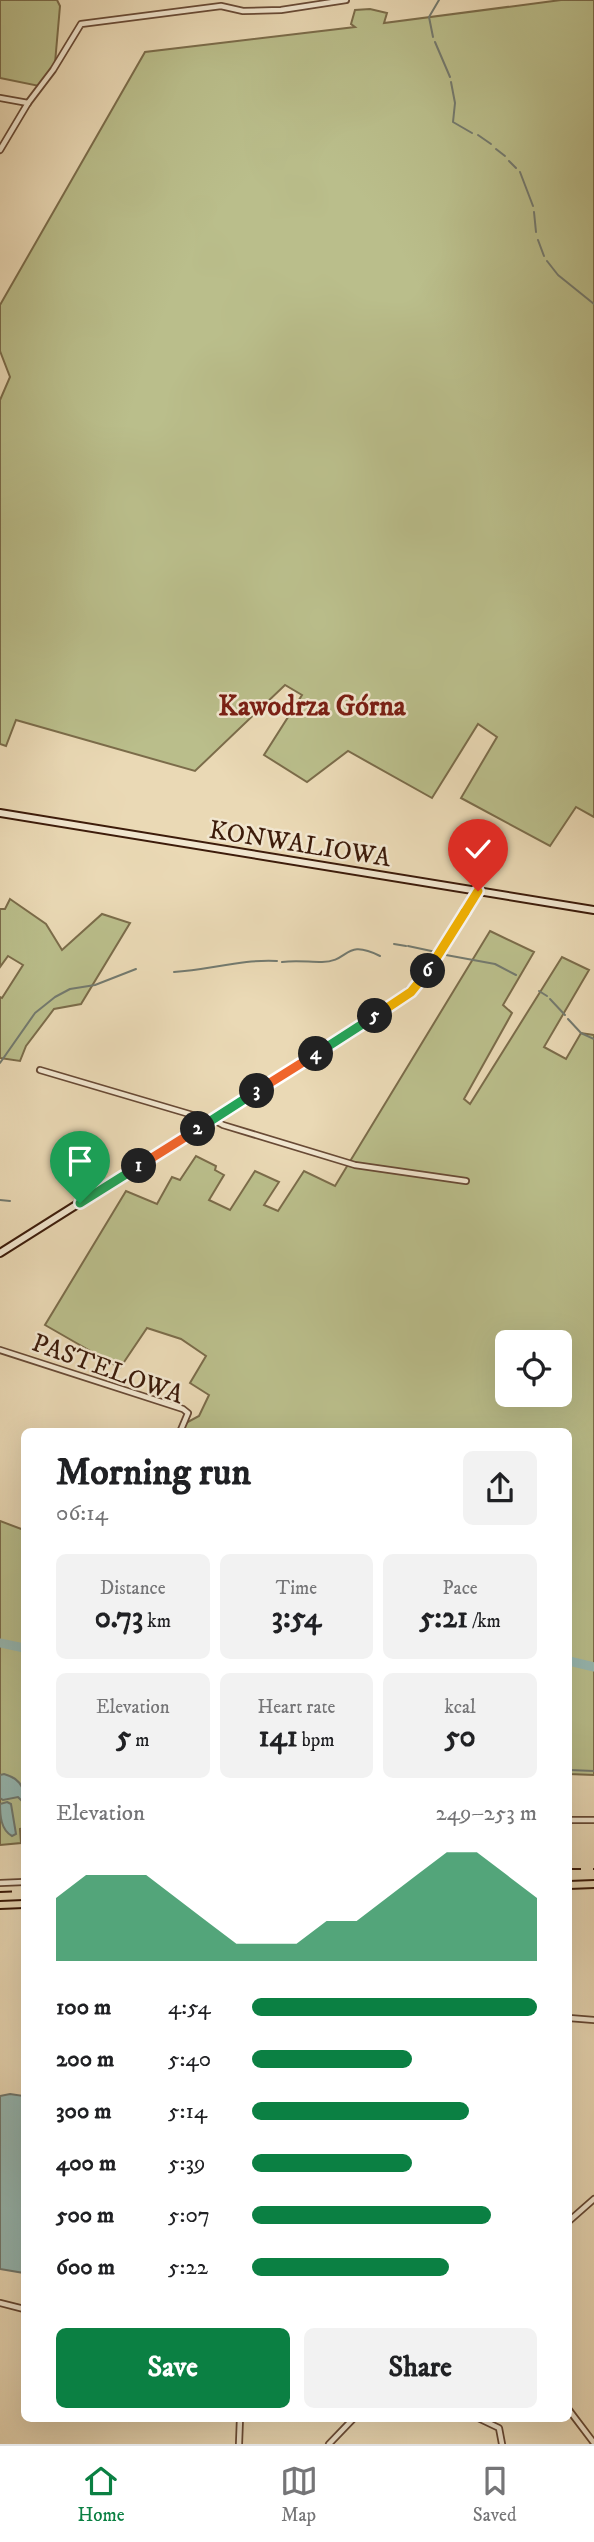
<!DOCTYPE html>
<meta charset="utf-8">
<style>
:root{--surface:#fff;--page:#f2f2f2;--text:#202124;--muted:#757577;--line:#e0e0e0;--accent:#0b8043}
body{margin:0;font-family:"IM FELL DW Pica",serif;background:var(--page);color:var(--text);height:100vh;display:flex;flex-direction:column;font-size:26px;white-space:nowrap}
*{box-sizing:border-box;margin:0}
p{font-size:23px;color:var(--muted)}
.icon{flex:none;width:38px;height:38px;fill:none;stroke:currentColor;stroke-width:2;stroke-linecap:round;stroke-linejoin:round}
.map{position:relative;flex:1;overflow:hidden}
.details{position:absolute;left:21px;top:1428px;width:551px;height:994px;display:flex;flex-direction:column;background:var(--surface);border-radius:10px;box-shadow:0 7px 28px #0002}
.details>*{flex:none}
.fabs{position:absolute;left:495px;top:1330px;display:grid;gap:14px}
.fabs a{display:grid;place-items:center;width:77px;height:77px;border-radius:10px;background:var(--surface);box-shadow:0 7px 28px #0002;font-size:35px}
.pin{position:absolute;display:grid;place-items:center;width:60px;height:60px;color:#fff;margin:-72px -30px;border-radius:50% 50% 50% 0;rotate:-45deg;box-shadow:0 0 7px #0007}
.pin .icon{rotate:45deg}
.km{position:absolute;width:35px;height:35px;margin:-18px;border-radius:50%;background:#222;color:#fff;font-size:19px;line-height:35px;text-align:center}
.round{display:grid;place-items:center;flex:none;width:74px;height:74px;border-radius:10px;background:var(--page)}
.headline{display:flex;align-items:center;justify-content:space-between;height:119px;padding:0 35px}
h1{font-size:38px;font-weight:800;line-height:52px}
.metrics{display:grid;grid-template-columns:repeat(3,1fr);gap:10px;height:119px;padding:7px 35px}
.metrics div{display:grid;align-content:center;border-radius:10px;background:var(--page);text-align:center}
.metrics b{font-size:30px;font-weight:800}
.metrics small{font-size:19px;font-weight:400}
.metrics p{font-size:19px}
.chart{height:196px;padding:14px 35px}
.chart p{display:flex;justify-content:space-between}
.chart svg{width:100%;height:126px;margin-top:7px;fill:var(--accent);opacity:.7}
.primary-button{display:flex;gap:14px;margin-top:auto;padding:14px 35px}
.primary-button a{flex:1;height:80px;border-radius:10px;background:var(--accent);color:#fff;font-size:28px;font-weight:800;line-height:80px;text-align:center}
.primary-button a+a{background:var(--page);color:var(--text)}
ul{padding:0 35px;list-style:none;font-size:23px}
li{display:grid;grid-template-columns:112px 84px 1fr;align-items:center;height:52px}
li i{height:18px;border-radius:9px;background:var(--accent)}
.menu{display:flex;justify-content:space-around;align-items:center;height:98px;border-top:2px solid var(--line);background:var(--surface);font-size:19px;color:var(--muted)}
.menu a{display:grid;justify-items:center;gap:4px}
.menu .active{color:var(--accent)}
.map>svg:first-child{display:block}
.green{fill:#babe8b;stroke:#7b6c4a;stroke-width:2;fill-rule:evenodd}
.water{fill:#98b9b2;stroke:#737a6f;stroke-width:2}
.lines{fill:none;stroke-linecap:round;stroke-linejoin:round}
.stream{stroke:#737a6f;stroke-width:2}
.river{stroke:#98b9b2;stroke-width:9}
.street-casing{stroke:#684a35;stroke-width:8}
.secondary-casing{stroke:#3c1b0a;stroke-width:10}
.primary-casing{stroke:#3c1b0a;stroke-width:10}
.street{stroke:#f1e6cf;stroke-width:4.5}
.secondary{stroke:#f1e6cf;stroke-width:6}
.primary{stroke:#ead9b5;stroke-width:6}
.rail{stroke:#3c1b0a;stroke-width:2;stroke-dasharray:12 12;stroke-linecap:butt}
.split-1-casing{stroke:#fff;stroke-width:14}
.split-2-casing{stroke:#fff;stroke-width:14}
.split-3-casing{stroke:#fff;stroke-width:14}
.split-4-casing{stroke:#fff;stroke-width:14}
.split-5-casing{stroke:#fff;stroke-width:14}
.split-6-casing{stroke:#fff;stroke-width:14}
.split-7-casing{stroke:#fff;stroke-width:14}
.split-8-casing{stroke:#fff;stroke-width:14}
.split-1{stroke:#22a559;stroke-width:9}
.split-2{stroke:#f0652b;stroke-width:9}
.split-3{stroke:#22a559;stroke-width:9}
.split-4{stroke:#f0652b;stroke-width:9}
.split-5{stroke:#22a559;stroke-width:9}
.split-6{stroke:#f5b400;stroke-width:9}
.split-7{stroke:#f5b400;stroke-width:9}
.split-8{stroke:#f5b400;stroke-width:9}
.labels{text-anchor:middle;stroke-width:5;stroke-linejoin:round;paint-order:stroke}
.street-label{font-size:26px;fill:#3c1b0a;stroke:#f1e6cf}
.neighbourhood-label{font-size:28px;font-weight:bold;fill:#7a1f14;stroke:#f1e6cf}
</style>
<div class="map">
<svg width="594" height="2444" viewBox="0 0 594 2444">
<rect width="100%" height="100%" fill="#ead9b5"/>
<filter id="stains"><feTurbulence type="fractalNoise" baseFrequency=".00286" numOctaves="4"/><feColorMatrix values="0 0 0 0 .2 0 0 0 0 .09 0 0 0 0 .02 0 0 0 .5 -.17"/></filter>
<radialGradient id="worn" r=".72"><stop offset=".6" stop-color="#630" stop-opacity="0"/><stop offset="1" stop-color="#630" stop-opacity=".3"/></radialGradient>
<g class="green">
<path d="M0,0H57L60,6L55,63L53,70L39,86L0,78Z"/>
<path d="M561,0H594V817L576,807L550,846L461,798L497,737L478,724L432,798L348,751L307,782L264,755L302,695L285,685L195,771L16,720L6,746L0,744V400L10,377L0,351V305L145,52L355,27L351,24L355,10L370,9L387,13L384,23Z"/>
<path d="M10,899L46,924L62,950L102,914L130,923L81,1004L54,1009L26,1046L20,1061L0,1058V997L2,998L23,965L8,956L0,967V909H5Z"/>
<path d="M490,931L534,952L503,1005L512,1013L464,1099L470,1104L562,957L589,970L544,1047L566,1059L581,1033L594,1035V1775L569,1774V1432L180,1431L184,1424L199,1416L209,1395L190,1383L206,1356L181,1339L147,1328L120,1368L45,1325L126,1191L157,1204L172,1177L180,1180L196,1156L216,1166L215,1170L224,1175L209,1200L230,1210L255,1171L279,1182L264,1205L278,1211L304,1171L335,1186ZM508,1342H560V1395H508Z"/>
<path d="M0,1521L24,1530V1828L20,1829L21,1843L0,1845Z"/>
</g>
<g class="water">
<path d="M4,1774C18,1778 24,1785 24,1799L22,1801L18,1797L3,1800L0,1798V1775Z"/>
<path d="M7,1802L11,1804L16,1834L12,1836C1,1830 0,1816 0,1804Z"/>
<path d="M10,2094L24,2096V2273L0,2269V2096Z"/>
</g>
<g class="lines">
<g class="stream">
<path d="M433,37L429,17L439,0"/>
<path d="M435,42L450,77"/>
<path d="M451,82L455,103L453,122L472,133"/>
<path d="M478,135L491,144"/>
<path d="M496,149L505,156"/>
<path d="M509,161L516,168"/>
<path d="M520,172L533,206"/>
<path d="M534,212L536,232"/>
<path d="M538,240L544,256"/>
<path d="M547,261L558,275L594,304"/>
<path d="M394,944L406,946"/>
<path d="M408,946L436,952"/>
<path d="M446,955L495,964L516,975"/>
<path d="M282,962C296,960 308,962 322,962C350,962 344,938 380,956"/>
<path d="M174,972C209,970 242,959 277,961"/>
<path d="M539,991L547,996"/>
<path d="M550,999L565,1015"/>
<path d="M568,1019L581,1033L594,1039"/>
<path d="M0,1063L35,1013L55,997L70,989L95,985L136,969"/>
<path d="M0,1200L10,1201"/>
<path d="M569,1770L594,1771"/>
</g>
<g class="river">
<path d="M0,1643L24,1648"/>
<path d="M569,1661L594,1667"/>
</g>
<defs>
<g id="street">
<path d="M0,98L28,103"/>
<path d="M0,150L28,103L53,70L81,24L221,6L243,11L281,10L346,0"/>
<path d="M40,1070L196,1116L206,1123"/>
<path d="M212,1119L223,1125L355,1165L466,1181"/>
<path d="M0,1350L183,1409L188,1413L180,1432"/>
<path d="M569,1820H594"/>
<path d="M0,1883L24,1882"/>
<path d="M569,2018L594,2020"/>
<path d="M569,2221L594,2199"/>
<path d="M0,2303L24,2309"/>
<path d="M569,2410L594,2443"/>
<path d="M478,2418L499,2428L502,2444"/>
<path d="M239,2444L240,2418"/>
<path d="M329,2444L354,2418"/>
</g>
<g id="secondary">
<path d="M0,813L594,910"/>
<path d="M0,1253L401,1000L427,972L478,891"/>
</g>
<g id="primary">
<path d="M569,1885L594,1884"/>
<path d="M0,1905L24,1904"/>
</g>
</defs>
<use href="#street" class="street-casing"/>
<use href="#secondary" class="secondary-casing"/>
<use href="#primary" class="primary-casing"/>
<use href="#street" class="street"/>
<use href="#secondary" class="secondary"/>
<use href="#primary" class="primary"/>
<g class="rail">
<path d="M569,1869H594"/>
<path d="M0,1892L24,1891"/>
</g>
</g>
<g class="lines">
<defs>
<path id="split-1" d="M80,1203L139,1166"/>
<path id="split-2" d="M139,1166L198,1129"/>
<path id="split-3" d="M198,1129L257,1091"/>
<path id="split-4" d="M257,1091L316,1054"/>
<path id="split-5" d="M316,1054L375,1016"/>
<path id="split-6" d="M375,1016L411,992L428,971"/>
<path id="split-7" d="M428,971L465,912"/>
<path id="split-8" d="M465,912L478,891"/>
</defs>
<use href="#split-1" class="split-1-casing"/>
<use href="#split-2" class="split-2-casing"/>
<use href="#split-3" class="split-3-casing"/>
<use href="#split-4" class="split-4-casing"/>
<use href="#split-5" class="split-5-casing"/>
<use href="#split-6" class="split-6-casing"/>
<use href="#split-7" class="split-7-casing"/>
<use href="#split-8" class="split-8-casing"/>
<use href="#split-1" class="split-1"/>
<use href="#split-2" class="split-2"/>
<use href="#split-3" class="split-3"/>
<use href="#split-4" class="split-4"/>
<use href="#split-5" class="split-5"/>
<use href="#split-6" class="split-6"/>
<use href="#split-7" class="split-7"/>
<use href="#split-8" class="split-8"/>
</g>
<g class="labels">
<g class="street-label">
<text transform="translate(300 843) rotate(9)" y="9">KONWALIOWA</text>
<text transform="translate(108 1368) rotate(20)" y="9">PASTELOWA</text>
</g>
<g class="neighbourhood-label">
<text x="312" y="715">Kawodrza Górna</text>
</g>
</g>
<rect width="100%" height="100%" filter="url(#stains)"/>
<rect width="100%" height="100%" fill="url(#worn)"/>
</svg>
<div class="fabs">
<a><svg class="icon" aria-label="locate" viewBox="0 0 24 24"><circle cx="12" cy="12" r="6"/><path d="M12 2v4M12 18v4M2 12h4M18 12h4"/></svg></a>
</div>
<div class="pin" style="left:80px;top:1203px;background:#1e9e55"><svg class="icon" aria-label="arrive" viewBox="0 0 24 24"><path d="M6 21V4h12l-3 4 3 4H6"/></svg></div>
<div class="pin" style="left:478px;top:891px;background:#d93025"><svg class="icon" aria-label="check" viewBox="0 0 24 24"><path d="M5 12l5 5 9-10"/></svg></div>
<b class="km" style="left:139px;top:1166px">1</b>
<b class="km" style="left:198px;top:1129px">2</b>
<b class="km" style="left:257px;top:1091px">3</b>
<b class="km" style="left:316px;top:1054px">4</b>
<b class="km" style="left:375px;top:1016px">5</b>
<b class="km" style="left:428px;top:971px">6</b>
<section class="details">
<div class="headline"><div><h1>Morning run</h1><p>06:14</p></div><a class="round"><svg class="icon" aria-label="share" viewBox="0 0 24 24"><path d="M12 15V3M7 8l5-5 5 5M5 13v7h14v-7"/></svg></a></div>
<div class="metrics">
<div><p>Distance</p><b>0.73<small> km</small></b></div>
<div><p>Time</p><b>3:54</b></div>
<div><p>Pace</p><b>5:21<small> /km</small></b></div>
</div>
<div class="metrics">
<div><p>Elevation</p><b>5<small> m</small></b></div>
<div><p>Heart rate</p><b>141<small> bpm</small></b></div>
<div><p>kcal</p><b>50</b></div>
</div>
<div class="chart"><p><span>Elevation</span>249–253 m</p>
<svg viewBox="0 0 160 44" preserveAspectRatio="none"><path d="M0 44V22L10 14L20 14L30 14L40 22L50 30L60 38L70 38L80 38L90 30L100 30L110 22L120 14L130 6L140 6L150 14L160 22V44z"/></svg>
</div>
<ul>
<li><b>100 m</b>4:54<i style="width:100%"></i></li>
<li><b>200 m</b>5:40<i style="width:56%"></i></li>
<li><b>300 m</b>5:14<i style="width:76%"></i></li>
<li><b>400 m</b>5:39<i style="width:56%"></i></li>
<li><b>500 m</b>5:07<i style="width:84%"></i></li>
<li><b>600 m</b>5:22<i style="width:69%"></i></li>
</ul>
<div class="primary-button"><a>Save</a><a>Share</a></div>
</section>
</div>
<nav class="menu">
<a class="active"><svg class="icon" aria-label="home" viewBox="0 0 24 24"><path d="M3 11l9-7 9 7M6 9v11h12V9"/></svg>Home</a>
<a><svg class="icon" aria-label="map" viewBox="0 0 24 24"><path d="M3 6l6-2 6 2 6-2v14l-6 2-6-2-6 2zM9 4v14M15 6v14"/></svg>Map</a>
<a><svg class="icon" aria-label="saved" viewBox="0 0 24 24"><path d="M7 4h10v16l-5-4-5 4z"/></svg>Saved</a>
</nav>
